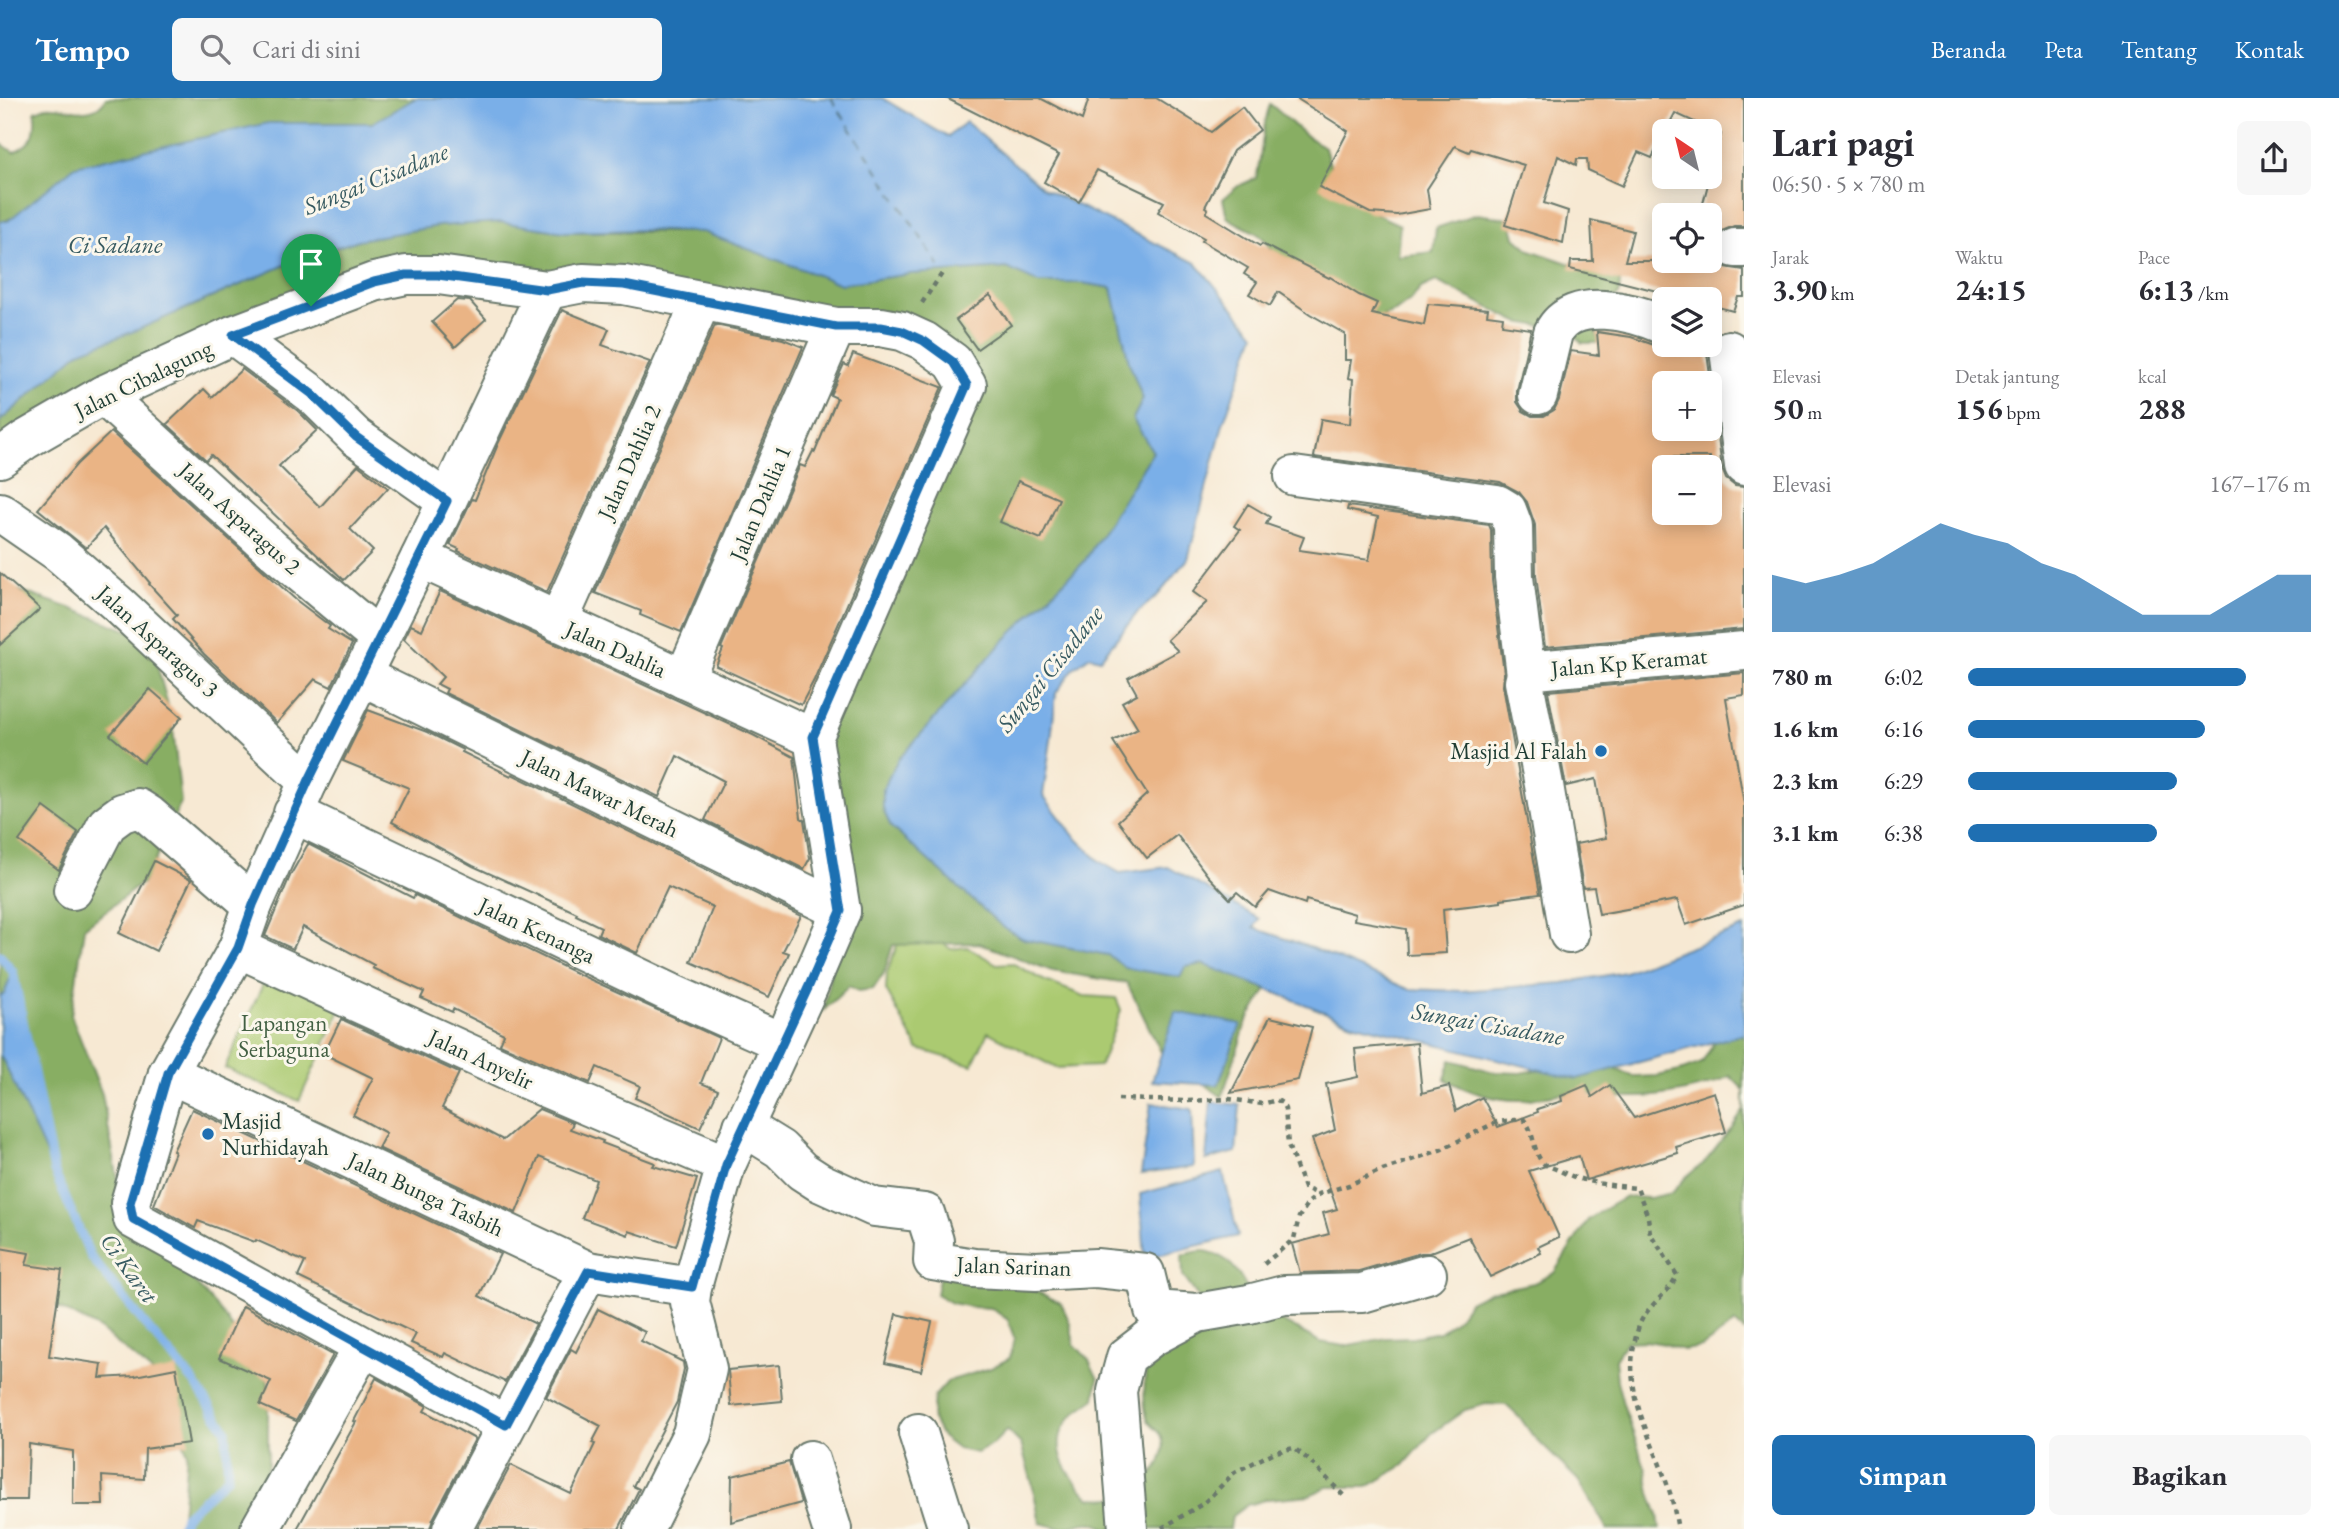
<!DOCTYPE html>
<html lang="id">
<meta charset="utf-8">
<style>
:root{--surface:#fff;--page:#f7f7f7;--text:#2b2b33;--muted:#7c7c81;--accent:#1f6fb2}
body{margin:0;font-family:"EB Garamond",serif;background:var(--page);color:var(--text);height:100vh;display:flex;flex-direction:column;font-size:26px;white-space:nowrap}
*{box-sizing:border-box;margin:0}
p{font-size:23px;color:var(--muted)}
.icon{flex:none;width:38px;height:38px;fill:none;stroke:currentColor;stroke-width:2;stroke-linecap:round;stroke-linejoin:round}
.map{position:relative;flex:1;overflow:hidden}
.details{display:flex;flex-direction:column;background:var(--surface);width:595px}
.details>*{flex:none}
.needle{width:46px;rotate:325deg}
.buttons{position:absolute;left:1652px;top:21px;display:grid;gap:14px}
.buttons a{display:grid;place-items:center;width:70px;height:70px;border-radius:10px;background:var(--surface);box-shadow:0 4px 18px #0003;font-size:35px}
.pin{position:absolute;display:grid;place-items:center;width:60px;height:60px;color:#fff;margin:-72px -30px;border-radius:50% 50% 50% 0;rotate:-45deg;box-shadow:0 0 7px #0007}
.pin .icon{rotate:45deg}
.round{display:grid;place-items:center;flex:none;width:74px;height:74px;border-radius:10px;background:var(--page)}
.overview{display:flex;align-items:center;justify-content:space-between;height:119px;padding:0 28px}
h1{font-size:38px;font-weight:700;line-height:52px}
.metrics{display:grid;grid-template-columns:repeat(3,1fr);gap:10px;height:119px;padding:7px 28px}
.metrics div{display:grid;align-content:center}
.metrics b{font-size:30px;font-weight:700}
.metrics small{font-size:19px;font-weight:400}
.metrics p{font-size:19px}
.chart{height:196px;padding:14px 28px}
.chart p{display:flex;justify-content:space-between}
.chart svg{width:100%;height:126px;margin-top:7px;fill:var(--accent);opacity:.7}
.primary-button{display:flex;gap:14px;margin-top:auto;padding:14px 28px}
.primary-button a{flex:1;height:80px;border-radius:10px;background:var(--accent);color:#fff;font-size:28px;font-weight:700;line-height:80px;text-align:center}
.primary-button a+a{background:var(--page);color:var(--text)}
ul{padding:0 28px;list-style:none;font-size:23px}
li{display:grid;grid-template-columns:112px 84px 1fr;align-items:center;height:52px}
li i{height:18px;border-radius:9px;background:var(--accent)}
header{display:flex;align-items:center;gap:42px;box-sizing:border-box;height:98px;padding:0 35px;background:var(--accent);color:#fff}
header strong{font-size:33px}
nav{display:flex;gap:38px;margin-inline-start:auto;font-size:24px}
.search{width:490px;height:63px;background:var(--page);display:flex;align-items:center;gap:18px;box-sizing:border-box;padding:0 24px;border-radius:10px;color:var(--muted);font-size:26px}
main{display:flex;flex:1;min-height:0}
.map>svg:first-child{display:block}
.green{fill:#abca71;stroke:#658452;stroke-width:2}
.forest{fill:#88ae63;stroke:#54764c;stroke-width:2}
.water{fill:#7aafe8;stroke:#4c768e;stroke-width:2}
.lines{fill:none;stroke-linecap:round;stroke-linejoin:round}
.stream{stroke:#7aafe8;stroke-width:9}
.ferry{stroke:#365a61;stroke-width:2;stroke-dasharray:9 7;stroke-linecap:butt}
.building{fill:#eab485;fill-rule:evenodd}
.minor-casing{stroke:#6b796c;stroke-width:42}
.path{stroke:#6b796c;stroke-width:4.5;stroke-dasharray:5 5;stroke-linecap:butt}
.minor{stroke:#fff;stroke-width:38}
.route-casing{stroke:#fff;stroke-width:14}
.route{stroke:#1f6fb2;stroke-width:9}
.poi-dot{fill:#1f6fb2;stroke:#fbf7ec;stroke-width:2.5}
.labels{text-anchor:middle;stroke-width:6;stroke-linejoin:round;paint-order:stroke}
.street-label{font-size:23px;fill:#1f3d34;stroke:#fbf7ec}
.poi-label{font-size:23px;fill:#1f3d34;stroke:#fbf7ec;text-anchor:end}
.park-label{font-size:23px;fill:#426043;stroke:#fbf7ec}
.water-label{font-size:24px;font-style:italic;fill:#365a61;stroke:#fbf7ec}
</style>
<header>
<strong>Tempo</strong>
<div class="search"><svg class="icon" aria-label="search" viewBox="0 0 24 24"><circle cx="10" cy="10" r="6"/><path d="M15 15l6 6"/></svg>Cari di sini</div>
<nav><a>Beranda</a><a>Peta</a><a>Tentang</a><a>Kontak</a></nav>
</header>
<main>
<div class="map">
<svg width="1744" height="1431" viewBox="0 0 1744 1431">
<rect width="100%" height="100%" fill="#fbf7ec"/>
<filter id="ink" filterUnits="userSpaceOnUse"><feTurbulence type="fractalNoise" baseFrequency=".0143" numOctaves="2"/><feDisplacementMap in="SourceGraphic" scale="14" xChannelSelector="R" yChannelSelector="G"/><feConvolveMatrix kernelMatrix="1 2 1 2 8 2 1 2 1" color-interpolation-filters="sRGB"/></filter>
<filter id="wash" filterUnits="userSpaceOnUse"><feTurbulence type="fractalNoise" baseFrequency=".00686" numOctaves="4" result="noise"/><feDisplacementMap in="SourceGraphic" scale="28" xChannelSelector="R" yChannelSelector="G"/><feGaussianBlur stdDeviation="1.57" result="paint"/><feColorMatrix in="noise" values="0 0 0 0 0 0 0 0 0 0 0 0 0 0 0 0 0 1.4 0 .05"/><feComposite in="paint" operator="in"/></filter>
<g filter="url(#wash)">
<rect width="100%" height="100%" fill="#f7e9d3"/>
<g class="green">
<path d="M910,837L936,841L951,851L967,849L997,866L1012,865L1045,883L1084,898L1116,900L1121,912L1100,968L1056,970L988,934L972,967L918,951L886,892L887,875L897,847Z"/>
<path d="M269,873L343,906L299,1003L225,970Z"/>
</g>
<g class="forest">
<path d="M106,0H474L467,15L39,99C24,109 18,120 0,124V45L14,54C35,44 36,35 35,13C39,12 42,10 46,9C68,7 92,24 106,0Z"/>
<path d="M1270,6C1289,21 1303,39 1325,49C1334,94 1361,110 1400,127L1397,158L1433,154L1436,130L1477,116L1510,121L1515,139L1530,152L1620,183L1619,197L1588,213L1600,245H1582L1571,233L1518,224L1436,183L1421,190L1410,203L1395,214L1377,220L1285,182C1278,167 1272,144 1256,135C1246,129 1236,126 1227,119L1223,101L1238,88L1256,80C1263,55 1261,31 1270,6Z"/>
<path d="M500,124L565,134H703L841,186L910,176L1007,170L1040,185H1082L1112,190L1129,264L1143,301L1133,321L1153,354L1084,464L999,548L897,663L883,692V711L891,729L1003,829L1024,841L1108,857L1126,870L1180,879L1185,869L1203,866L1267,891L1247,923L1222,999L1161,954L1127,885L1052,873L979,845L893,847L884,875L873,891L858,893L849,888L824,912L841,813L813,640L967,287L953,264L701,204L374,184L0,363V323L79,254L186,211L285,167L358,142L438,128Z"/>
<path d="M0,486L70,510L150,541L172,622L181,704L147,781L84,830L71,917L102,996L118,1082L166,1151L221,1214L268,1283V1366L249,1431H181L187,1354L160,1281L100,1231L32,1196L0,1219Z"/>
<path d="M1744,912V1233L1735,1225L1702,1249L1683,1252L1665,1246L1646,1243L1626,1244L1615,1261L1617,1283L1623,1306L1646,1372L1650,1395L1658,1417L1660,1431H1607L1578,1382L1533,1338L1521,1321L1506,1307L1486,1306L1465,1312L1431,1336L1404,1367L1367,1389H1327L1310,1397L1268,1401L1247,1407L1232,1418L1230,1431H1105C1090,1418 1078,1429 1062,1430C1055,1430 1046,1426 1040,1425L1032,1385L1021,1346L1007,1332L993,1346L977,1355L958,1351L942,1339L932,1320L934,1299L948,1283L991,1270L1010,1260L1014,1240L1008,1222L991,1210L971,1209L952,1205L936,1196L940,1175L998,1180L1042,1196L1061,1205L1070,1225L1074,1246L1089,1262L1098,1281L1095,1301C1085,1308 1071,1316 1065,1327C1049,1354 1072,1382 1090,1400C1097,1400 1105,1401 1112,1400C1138,1396 1171,1367 1162,1339C1160,1332 1151,1329 1148,1322C1141,1305 1146,1280 1146,1262L1206,1210L1183,1178L1182,1157C1189,1156 1198,1152 1204,1153C1236,1158 1248,1189 1256,1215L1280,1222L1320,1244L1344,1248L1387,1240L1413,1239L1440,1234L1457,1221L1469,1204L1489,1194L1534,1185L1554,1175L1588,1122L1608,1109L1626,1099L1650,1100L1672,1095L1687,1078L1704,1065L1731,1031L1744,1012V992L1730,978C1707,991 1658,1000 1631,999C1609,999 1587,994 1566,995C1551,996 1537,1001 1523,1002C1495,1003 1469,994 1445,981L1451,962L1494,974L1520,975L1567,967L1615,971L1635,979L1657,978L1680,973L1702,965L1725,926Z"/>
</g>
<g class="water">
<path d="M416,0H882L948,39L966,24L1044,91L1196,165L1255,236L1223,326L1188,461L1159,496L1138,514L1100,561L1090,558L1074,570L1056,595L1051,642L1043,697L1074,738L1099,763L1120,775L1168,769L1259,821L1254,830L1312,850L1408,891L1462,893L1563,885L1625,874L1744,829V936L1577,981L1352,925L1203,866L1185,869L1180,879L1126,870L1108,857L1024,841L1003,829L891,729L883,711V691L897,663L999,548L1084,464L1153,354L1133,321L1143,301L1129,264L1112,190L1082,185H1039L1007,170L910,176L841,186L703,134L639,132L565,134L500,124L438,128L358,142L285,167L137,232L79,254L0,323V123H8L75,68L268,25H372Z"/>
<path d="M13,874L54,1073L0,956V898L4,896Z"/>
<path d="M1175,914L1241,926L1218,987L1152,983Z"/>
<path d="M1211,1004L1240,1007L1236,1054L1206,1062Z"/>
<path d="M1151,1005L1192,1011L1194,1069L1141,1076Z"/>
<path d="M1223,1074L1238,1138L1145,1160L1140,1096Z"/>
</g>
<g class="lines">
<path class="stream" d="M0,857L13,874L54,1073L91,1159L147,1229L194,1284L226,1332L228,1379L185,1418L180,1431"/>
<path class="ferry" d="M831,0L943,174"/>
</g>
<g id="blocks">
<g class="building">
<path d="M946,0H1040L1082,22L1089,0H1156L1211,34L1242,9L1260,32L1233,53L1205,109L1208,111L1206,115L1260,148L1262,146L1329,180L1330,179L1359,197L1377,205L1372,216L1424,227L1428,206L1488,211L1487,217L1503,219L1502,227L1531,231L1517,293V304L1523,313L1532,318H1544L1554,312L1559,302L1571,253L1599,257L1597,234L1631,239L1657,248L1707,255L1711,285H1664V331H1717L1722,371L1726,381L1735,388L1744,389V531L1545,549L1536,477L1535,427L1527,404L1519,394L1500,384L1314,359L1321,321L1350,326L1353,281L1348,280L1351,262H1345V236L1310,216L1278,194L1270,208L1249,196L1257,184L1244,176L1248,170L1202,143L1204,140L1158,114L1164,104L1097,72L1079,104L1044,84L1059,57ZM1664,359H1710V415H1664Z"/>
<path d="M1296,0H1744V128H1734L1722,133L1710,127V117H1700L1721,36L1675,15L1652,60L1638,54L1622,88L1588,72L1587,61H1577L1576,67L1558,58L1544,105L1568,113L1563,145L1505,127L1524,67L1471,51L1469,54L1455,48L1427,91L1430,111L1397,117L1370,115L1319,89L1348,33Z"/>
<path d="M1591,122L1633,133L1625,163H1710V157L1715,159L1725,169L1744,172V199H1738L1733,213L1710,207V201H1688L1570,171L1571,163H1593Z"/>
<path d="M990,197L1011,227L977,251L956,222Z"/>
<path d="M457,202L470,203L486,221L455,249L432,224Z"/>
<path d="M562,212L609,231L602,247L650,264L547,494L458,453L459,451L450,447L472,401L475,402L498,346Z"/>
<path d="M715,227L783,241L803,249L681,534L640,517L641,513L595,495Z"/>
<path d="M853,256L942,289L814,582L801,607L716,568L723,551L721,550L800,367L805,369L813,353L815,354L837,300L830,297L844,266L848,268Z"/>
<path d="M242,271L298,313L317,332L279,368L320,409L358,367L388,390L350,431L373,453L344,482L211,357L206,362L167,326L204,291L212,299Z"/>
<path d="M111,334L296,502L330,528L328,531L352,546L331,589L315,581L277,625L204,556L173,521L177,517L149,486L150,485L104,430L86,450L38,411L77,366Z"/>
<path d="M1018,383L1059,401L1041,441L1000,424Z"/>
<path d="M1248,406L1270,419L1266,426L1304,439L1299,452L1369,462L1378,419L1347,412L1348,408L1489,427L1491,432L1492,482L1504,575L1503,588L1540,796L1501,801V804L1443,811L1446,855L1407,857L1406,831L1354,822L1355,816L1306,802L1305,806L1269,793L1255,809L1237,794L1230,801L1208,778L1177,737L1147,760L1118,723L1147,696L1113,643L1138,631L1122,604L1137,596L1128,580L1178,553L1167,542L1207,504L1193,494L1240,432L1234,428Z"/>
<path d="M0,475L40,511L0,547Z"/>
<path d="M440,493L753,637L794,659L801,720L804,722L810,760L804,771L705,722L724,683L677,658L659,699L445,595L447,591L437,586L443,579L404,541L411,527L422,532Z"/>
<path d="M1744,575V597L1726,600L1744,706V807L1686,827L1677,802L1599,816L1594,789L1583,790L1576,746L1606,740L1596,681L1566,688L1548,593Z"/>
<path d="M150,591L182,619L143,665L110,637Z"/>
<path d="M368,612L427,634L463,652L462,654L511,678L512,676L801,818L783,853L789,855L769,899L691,864L713,809L668,789L637,855L598,836L601,829L576,817L577,815L473,768L392,724L409,690L343,663Z"/>
<path d="M44,709L78,734L59,772L19,743Z"/>
<path d="M308,746L413,800L415,797L578,876L719,940L701,985L718,992L700,1030L635,1000L640,988L597,969L590,985L500,946L504,936L453,911L452,914L421,900L424,894L372,870L374,867L303,829L293,851L265,838L290,778Z"/>
<path d="M154,763L191,782L156,853L119,835Z"/>
<path d="M1270,919L1312,929L1298,982L1231,995Z"/>
<path d="M341,921L459,975L442,1010L503,1042L539,1011L573,1025L570,1031L603,1043L602,1045L655,1065L653,1068L697,1081L676,1148L629,1133L628,1137L582,1120L596,1082L539,1059L516,1115L378,1050L386,1035L353,1017L373,980L324,956Z"/>
<path d="M1417,945L1422,995L1449,988L1456,1013L1482,999L1498,1029L1538,1014L1537,1011L1562,1003L1561,998L1587,987L1592,999L1610,987L1634,1020L1714,994L1726,1034L1676,1049L1678,1055L1586,1082L1579,1058L1529,1073L1559,1139L1538,1149L1541,1155L1490,1179L1469,1139L1429,1155H1421L1359,1173L1300,1175L1292,1146L1329,1136L1323,1115L1337,1111L1312,1041L1335,1032L1326,986L1358,979L1355,951Z"/>
<path d="M192,1011L500,1156L479,1198L536,1226L505,1284L445,1255L443,1259L411,1245L416,1236L298,1179L305,1164L256,1142L255,1144L198,1123L195,1130L154,1107L175,1054L173,1053Z"/>
<path d="M0,1150L29,1155L26,1167L62,1172L49,1258L102,1266L100,1280L135,1278L176,1270L189,1345L145,1351L144,1381L102,1378L103,1407H73V1353L29,1346L27,1402H0Z"/>
<path d="M243,1208L333,1257L296,1323L260,1307L271,1283L219,1260Z"/>
<path d="M598,1211L645,1234L641,1243L683,1264L684,1271L677,1304L633,1388L639,1391L619,1431H477L511,1367L571,1396L595,1346L592,1345L601,1328L546,1299L571,1251L576,1254Z"/>
<path d="M896,1216L932,1224L921,1273L885,1265Z"/>
<path d="M779,1267L782,1303L731,1308L728,1272Z"/>
<path d="M376,1280L427,1308L424,1313L475,1341L433,1421L430,1431H297L356,1324L354,1323Z"/>
<path d="M789,1364L801,1405L731,1424L732,1378Z"/>
</g>
</g>
</g>
<g filter="url(#ink)">
<use href="#blocks" fill-opacity="0" stroke="#6b796c" stroke-width="2"/>
<g class="lines">
<defs>
<g id="minor">
<path d="M1735,150H1744"/>
<path d="M233,237L312,296L356,339L447,403"/>
<path d="M1729,252L1744,368"/>
<path d="M103,297L272,451L380,541"/>
<path d="M1538,297L1553,235C1572,197 1634,214 1664,227"/>
<path d="M0,360L25,342L103,297L190,257L233,237L374,184L406,177H438L547,192L583,185L624,187L836,229H881L902,233L924,243L953,264L967,287L813,640L841,813L808,890L726,1067L692,1189L690,1204L707,1271L692,1336L644,1431"/>
<path d="M1294,378L1497,406L1507,412L1513,428L1514,479L1526,577"/>
<path d="M0,414L58,454L119,507L308,684"/>
<path d="M420,460L813,640"/>
<path d="M558,524L701,204"/>
<path d="M360,577L841,813"/>
<path d="M684,581L836,229"/>
<path d="M293,715L671,895L783,945"/>
<path d="M73,792L107,726L122,715L138,710L149,717L253,807"/>
<path d="M1569,836L1544,687L1524,584L1526,577L1536,572L1744,553"/>
<path d="M238,850L518,978L726,1067"/>
<path d="M168,975L588,1173L692,1189"/>
<path d="M743,1028L780,1051L802,1073L819,1084L874,1109L925,1115L934,1143L933,1163L974,1170L1036,1173L1096,1170L1145,1175L1154,1212L1197,1215"/>
<path d="M506,1327L133,1121L130,1105L168,975L238,850L253,807L308,684L420,460L547,192"/>
<path d="M918,1335L948,1431"/>
<path d="M810,1362L832,1431"/>
<path d="M260,1431L363,1249"/>
<path d="M452,1431L588,1173"/>
<path d="M1128,1431L1117,1293L1126,1259L1152,1239L1197,1215L1249,1206L1284,1197L1362,1195L1427,1176"/>
</g>
</defs>
<use href="#minor" class="minor-casing"/>
<g class="path">
<path d="M922,205L943,174"/>
<path d="M1118,1001L1186,1003L1229,1001L1262,1006L1277,1002L1282,1005L1285,1011L1288,1047L1304,1090L1319,1096"/>
<path d="M1264,1166L1294,1141L1299,1119L1309,1104L1319,1096L1349,1087L1377,1074L1440,1052L1497,1024L1523,1021C1535,1032 1532,1053 1543,1065C1546,1068 1554,1070 1558,1072C1583,1085 1609,1087 1637,1090L1648,1119L1650,1135L1677,1177C1667,1199 1647,1206 1639,1228C1618,1290 1650,1333 1668,1389C1673,1402 1675,1417 1678,1431"/>
<path d="M1162,1430L1204,1405L1235,1374L1275,1354L1294,1350L1310,1363L1344,1398"/>
</g>
<use href="#minor" class="minor"/>
</g>
</g>
<g class="lines" filter="url(#ink)">
<defs>
<path id="route" d="M406,177H438L547,192L583,185L624,187L836,229H881L902,233L924,243L953,264L967,287L813,639L841,813L808,890L726,1067L692,1189L588,1173L506,1327L133,1121L130,1105L168,975L238,850L253,807L308,684L447,403L356,339L312,296L233,237L374,184Z"/>
</defs>
<use href="#route" class="route-casing"/>
<use href="#route" class="route"/>
</g>
<g class="poi-dot">
<circle cx="1601" cy="653" r="7"/>
<circle cx="208" cy="1036" r="7"/>
</g>
<g class="labels">
<g class="street-label">
<text transform="translate(143 281) rotate(-26)" y="8">Jalan Cibalagung</text>
<text transform="translate(629 364) rotate(-66)" y="8">Jalan Dahlia 2</text>
<text transform="translate(760 405) rotate(-67)" y="8">Jalan Dahlia 1</text>
<text transform="translate(240 420) rotate(42)" y="8">Jalan Asparagus 2</text>
<text transform="translate(158 543) rotate(42)" y="8">Jalan Asparagus 3</text>
<text transform="translate(616 551) rotate(24)" y="8">Jalan Dahlia</text>
<text transform="translate(1629 564) rotate(-5)" y="8">Jalan Kp Keramat</text>
<text transform="translate(600 695) rotate(26)" y="8">Jalan Mawar Merah</text>
<text transform="translate(537 832) rotate(25)" y="8">Jalan Kenanga</text>
<text transform="translate(481 961) rotate(25)" y="8">Jalan Anyelir</text>
<text transform="translate(426 1096) rotate(25)" y="8">Jalan Bunga Tasbih</text>
<text transform="translate(1014 1168) rotate(2)" y="8">Jalan Sarinan</text>
</g>
<g class="poi-label">
<text x="1587" y="661">Masjid Al Falah</text>
<text x="222" y="1031" text-anchor="start">Masjid<tspan x="222" dy="26">Nurhidayah</tspan></text>
</g>
<g class="park-label">
<text x="284" y="933">Lapangan<tspan x="284" dy="26">Serbaguna</tspan></text>
</g>
<g class="water-label">
<text transform="translate(376 81) rotate(-22)" y="8">Sungai Cisadane</text>
<text x="115" y="155">Ci Sadane</text>
<text transform="translate(1050 571) rotate(-51)" y="8">Sungai Cisadane</text>
<text transform="translate(1488 926) rotate(10)" y="8">Sungai Cisadane</text>
<text transform="translate(129 1170) rotate(54)" y="8">Ci Karet</text>
</g>
</g>
</svg>
<div class="buttons">
<a><svg class="needle" viewBox="-14 -14 28 28"><path d="M0-13l5 13h-10z" fill="#e53935"/><path d="M0 13l5-13h-10z" fill="#7c7c81"/></svg></a>
<a><svg class="icon" aria-label="locate" viewBox="0 0 24 24"><circle cx="12" cy="12" r="6"/><path d="M12 2v4M12 18v4M2 12h4M18 12h4"/></svg></a>
<a><svg class="icon" aria-label="layers" viewBox="0 0 24 24"><path d="M12 4l9 5-9 5-9-5zM3 14l9 5 9-5"/></svg></a>
<a>+</a>
<a>−</a>
</div>
<div class="pin" style="left:311px;top:208px;background:#1e9e55"><svg class="icon" aria-label="arrive" viewBox="0 0 24 24"><path d="M6 21V4h12l-3 4 3 4H6"/></svg></div>
</div>
<section class="details">
<div class="overview"><div><h1>Lari pagi</h1><p>06:50 · 5 × 780 m</p></div><a class="round"><svg class="icon" aria-label="share" viewBox="0 0 24 24"><path d="M12 15V3M7 8l5-5 5 5M5 13v7h14v-7"/></svg></a></div>
<div class="metrics">
<div><p>Jarak</p><b>3.90<small> km</small></b></div>
<div><p>Waktu</p><b>24:15</b></div>
<div><p>Pace</p><b>6:13<small> /km</small></b></div>
</div>
<div class="metrics">
<div><p>Elevasi</p><b>50<small> m</small></b></div>
<div><p>Detak jantung</p><b>156<small> bpm</small></b></div>
<div><p>kcal</p><b>288</b></div>
</div>
<div class="chart"><p><span>Elevasi</span>167–176 m</p>
<svg viewBox="0 0 160 44" preserveAspectRatio="none"><path d="M0 44V24L10 27L20 24L30 20L40 13L50 6L60 10L70 13L80 20L90 24L100 31L110 38L120 38L130 38L140 31L150 24L160 24V44z"/></svg>
</div>
<ul>
<li><b>780 m</b>6:02<i style="width:81%"></i></li>
<li><b>1.6 km</b>6:16<i style="width:69%"></i></li>
<li><b>2.3 km</b>6:29<i style="width:61%"></i></li>
<li><b>3.1 km</b>6:38<i style="width:55%"></i></li>
</ul>
<div class="primary-button"><a>Simpan</a><a>Bagikan</a></div>
</section>
</main>
